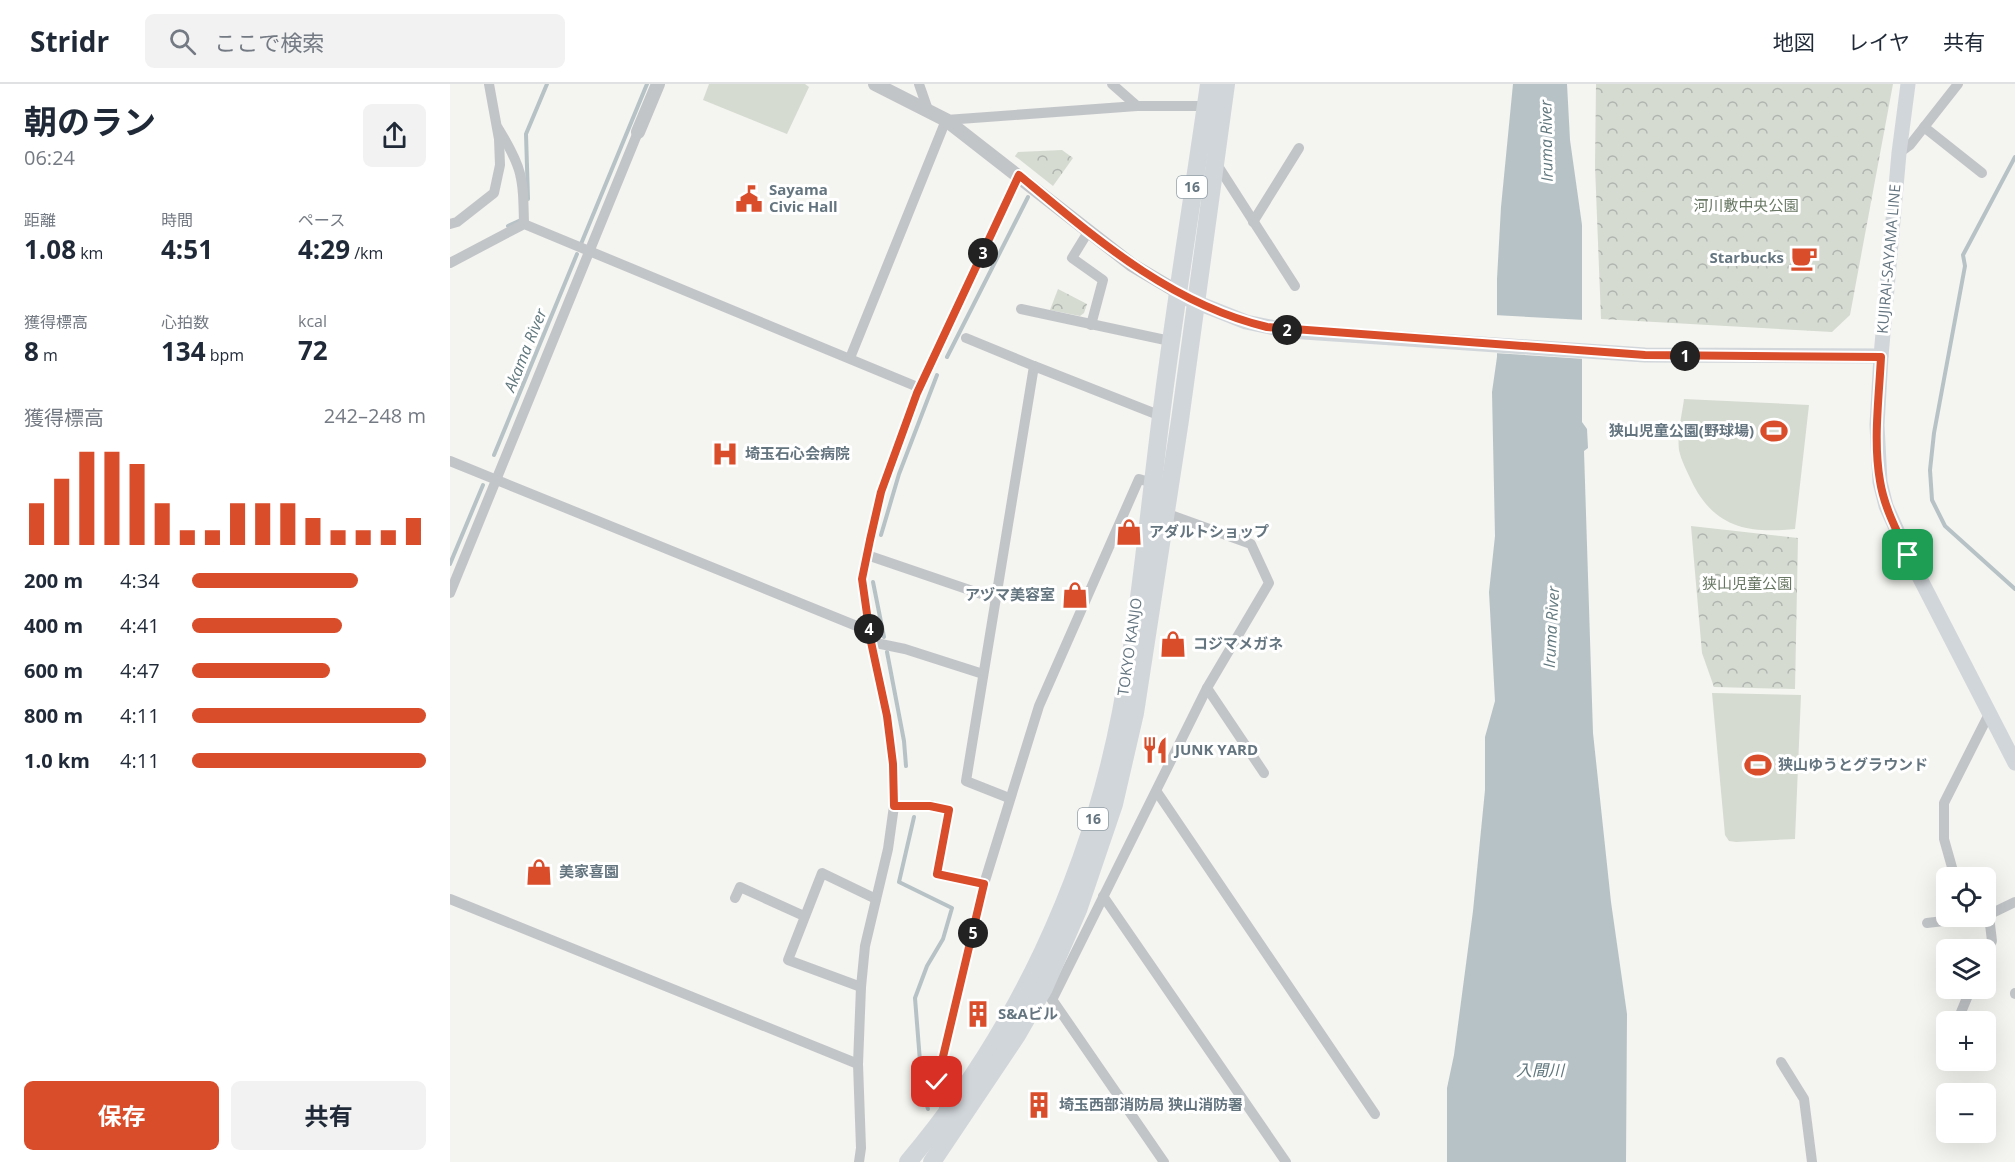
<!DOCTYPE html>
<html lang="ja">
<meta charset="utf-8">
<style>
:root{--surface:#fff;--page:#f2f2f3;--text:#1f2937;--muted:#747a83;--line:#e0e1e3;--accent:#d94d2b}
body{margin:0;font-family:"Open Sans","Noto Sans JP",sans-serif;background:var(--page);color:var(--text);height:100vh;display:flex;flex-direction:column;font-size:22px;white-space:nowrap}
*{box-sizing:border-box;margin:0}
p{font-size:20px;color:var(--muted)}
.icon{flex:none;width:33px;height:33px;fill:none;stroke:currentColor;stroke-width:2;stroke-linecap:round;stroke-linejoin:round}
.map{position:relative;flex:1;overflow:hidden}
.sheet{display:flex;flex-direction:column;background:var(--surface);width:450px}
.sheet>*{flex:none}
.controls{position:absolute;left:1486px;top:783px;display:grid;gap:12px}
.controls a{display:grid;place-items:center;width:60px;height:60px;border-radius:9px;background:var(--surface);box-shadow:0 6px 24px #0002;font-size:30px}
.pin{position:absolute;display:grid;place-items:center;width:51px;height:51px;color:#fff;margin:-26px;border-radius:12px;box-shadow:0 3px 9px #0006}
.km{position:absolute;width:30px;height:30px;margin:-15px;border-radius:50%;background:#222;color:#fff;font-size:16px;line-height:30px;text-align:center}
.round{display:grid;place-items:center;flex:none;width:63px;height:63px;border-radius:9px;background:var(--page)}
.head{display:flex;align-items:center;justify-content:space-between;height:102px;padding:0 24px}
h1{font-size:33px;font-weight:700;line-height:45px}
.metrics{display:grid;grid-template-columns:repeat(3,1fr);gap:9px;height:102px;padding:6px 24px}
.metrics div{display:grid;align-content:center}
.metrics b{font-size:26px;font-weight:700}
.metrics small{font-size:16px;font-weight:400}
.metrics p{font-size:16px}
.chart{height:168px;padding:12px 24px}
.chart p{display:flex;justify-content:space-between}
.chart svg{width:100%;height:108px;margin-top:6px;stroke:var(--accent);stroke-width:6}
.action{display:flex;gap:12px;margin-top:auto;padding:12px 24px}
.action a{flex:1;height:69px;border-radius:9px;background:var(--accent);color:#fff;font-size:24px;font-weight:700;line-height:69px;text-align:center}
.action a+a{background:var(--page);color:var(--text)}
ul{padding:0 24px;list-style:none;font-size:20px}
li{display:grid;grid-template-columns:96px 72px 1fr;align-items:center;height:45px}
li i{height:15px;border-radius:8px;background:var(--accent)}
header{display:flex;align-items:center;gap:36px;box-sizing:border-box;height:84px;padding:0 30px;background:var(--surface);border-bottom:2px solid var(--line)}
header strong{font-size:28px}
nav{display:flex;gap:33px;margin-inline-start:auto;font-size:21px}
.search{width:420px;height:54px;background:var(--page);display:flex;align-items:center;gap:15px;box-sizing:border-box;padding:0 21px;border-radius:9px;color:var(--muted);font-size:22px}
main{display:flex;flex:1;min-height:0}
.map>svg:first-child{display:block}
.green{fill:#d5dbd1}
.forest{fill:url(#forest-crowns)}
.water{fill:#b7c2c6}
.pier{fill:#f4f4f0}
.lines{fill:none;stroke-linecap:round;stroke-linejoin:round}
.stream{stroke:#b7c2c6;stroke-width:4}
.minor{stroke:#c2c5c8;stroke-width:10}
.tertiary{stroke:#c2c5c8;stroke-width:14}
.secondary{stroke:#d1d6da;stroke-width:15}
.trunk{stroke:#d1d6da;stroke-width:18}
.route-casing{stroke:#fff;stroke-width:12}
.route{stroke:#d94d2b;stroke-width:8}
.labels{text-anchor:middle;stroke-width:6;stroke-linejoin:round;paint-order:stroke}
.shield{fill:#fff;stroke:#929ea6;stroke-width:1.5}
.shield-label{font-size:14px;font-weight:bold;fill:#647580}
.poi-label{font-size:15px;font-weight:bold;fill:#647580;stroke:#fff;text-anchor:start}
.park-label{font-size:15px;fill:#687763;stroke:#fff}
.street-label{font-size:15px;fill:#647580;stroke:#fff}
.water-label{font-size:16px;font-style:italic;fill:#60777d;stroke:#fff}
</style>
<header>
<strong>Stridr</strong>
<div class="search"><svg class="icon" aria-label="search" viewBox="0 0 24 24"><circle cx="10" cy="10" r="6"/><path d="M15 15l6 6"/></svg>ここで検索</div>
<nav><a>地図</a><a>レイヤ</a><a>共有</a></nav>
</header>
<main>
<section class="sheet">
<div class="head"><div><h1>朝のラン</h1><p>06:24</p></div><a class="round"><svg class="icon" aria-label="share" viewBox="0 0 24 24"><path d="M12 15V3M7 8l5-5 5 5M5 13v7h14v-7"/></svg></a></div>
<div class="metrics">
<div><p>距離</p><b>1.08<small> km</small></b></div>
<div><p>時間</p><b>4:51</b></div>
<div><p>ペース</p><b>4:29<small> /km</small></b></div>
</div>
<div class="metrics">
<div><p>獲得標高</p><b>8<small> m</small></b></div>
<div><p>心拍数</p><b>134<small> bpm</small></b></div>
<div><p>kcal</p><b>72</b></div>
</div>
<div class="chart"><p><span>獲得標高</span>242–248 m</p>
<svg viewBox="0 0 160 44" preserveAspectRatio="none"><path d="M5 44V27M15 44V17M25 44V6M35 44V6M45 44V11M55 44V27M65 44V38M75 44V38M85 44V27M95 44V27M105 44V27M115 44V33M125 44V38M135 44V38M145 44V38M155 44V33"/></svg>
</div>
<ul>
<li><b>200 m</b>4:34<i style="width:71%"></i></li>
<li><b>400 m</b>4:41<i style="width:64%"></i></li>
<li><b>600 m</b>4:47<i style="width:59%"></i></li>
<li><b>800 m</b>4:11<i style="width:100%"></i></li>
<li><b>1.0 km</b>4:11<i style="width:100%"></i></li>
</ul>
<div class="action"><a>保存</a><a>共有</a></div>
</section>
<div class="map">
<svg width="1565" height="1078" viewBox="0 0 1565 1078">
<defs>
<pattern id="forest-crowns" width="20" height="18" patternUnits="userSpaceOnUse" patternTransform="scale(1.5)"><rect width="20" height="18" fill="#d5dbd1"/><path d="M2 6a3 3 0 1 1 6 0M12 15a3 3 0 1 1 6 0" fill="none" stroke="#b0b6af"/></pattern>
</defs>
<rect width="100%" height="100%" fill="#f4f4f0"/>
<g class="green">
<path d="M259,0H355L359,3L337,50L253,16Z"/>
<path d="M1234,315L1359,321L1345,445C1297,450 1263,443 1241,396C1237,387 1231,376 1229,366C1227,349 1232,331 1234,315Z"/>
<path d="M1262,609L1351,611L1345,755L1286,758L1279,757L1275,751Z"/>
</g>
<g class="forest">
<path d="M1146,0H1443L1400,231L1382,248L1151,235L1145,82Z"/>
<path d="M612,66L623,74L603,102L565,72L568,68Z"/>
<path d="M608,205L637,220L634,229L630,232L600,226Z"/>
<path d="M1241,442L1348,454L1345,605L1264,603L1252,569Z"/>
</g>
<path class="water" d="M1063,0H1117L1120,56L1132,141V338L1137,345L1138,364L1134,367L1143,649L1161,818L1177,930L1176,1078H997V1004L1004,971L1023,827L1035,706V653L1045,617L1039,508L1045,452L1042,308L1047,273V195L1051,123Z"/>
<path class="pier" d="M1044,231L1135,236V275L1044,269Z"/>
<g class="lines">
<g class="stream">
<path d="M1565,73L1513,171L1515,182L1484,349L1480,386L1482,416L1495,442L1565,505"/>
<path d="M78,115L76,50L97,0"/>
<path d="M58,142L71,136"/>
<path d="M131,160L197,0"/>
<path d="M497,273L578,113"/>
<path d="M44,371L127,170"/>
<path d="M431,451L449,390L487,291"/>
<path d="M0,480L33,401"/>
<path d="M423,498L434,553"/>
<path d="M437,568L454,657L456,682"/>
<path d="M464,733L449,798L502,824L493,855L477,882L465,914L471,990"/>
<path d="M471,1003L478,1025"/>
</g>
<g class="minor">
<path d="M469,0L478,26"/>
<path d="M662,0L687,22"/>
<path d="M1474,43L1532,89"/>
<path d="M48,44C73,85 73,93 74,140"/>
<path d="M1449,69L1460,61L1508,0"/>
<path d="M766,79L845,202"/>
<path d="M803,138L849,64"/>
<path d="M0,140L7,138L44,109L50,81L49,55L39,0"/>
<path d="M638,148L622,174L653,196L641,241"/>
<path d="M0,179L74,140L470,304"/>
<path d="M571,225L720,257"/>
<path d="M516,254L584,282"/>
<path d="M400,274L496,36L687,22H761"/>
<path d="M0,377L419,547"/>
<path d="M417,471L546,515"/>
<path d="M0,509L188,48"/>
<path d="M421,558L455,565L533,590"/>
<path d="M757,604L814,689"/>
<path d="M707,708L925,1030"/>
<path d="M559,714L516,697L584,282L711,332"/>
<path d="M444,722L480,721L499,726L487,790L534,800"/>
<path d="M1505,794L1494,755V719L1539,630"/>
<path d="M653,812L836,1078"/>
<path d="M285,814L290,803L354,832"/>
<path d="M0,815L408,980"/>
<path d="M1536,829L1539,832L1542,857L1536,871"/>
<path d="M1536,832L1565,818"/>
<path d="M1477,839L1535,832"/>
<path d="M411,903L338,876L372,789L426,815"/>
<path d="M1565,910V909"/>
<path d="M599,911L714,1078"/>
<path d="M602,916L757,604L819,499L801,460L715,429"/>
<path d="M1507,938L1521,904"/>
<path d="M1495,966L1497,961"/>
<path d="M1331,978L1354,1015L1362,1078"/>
<path d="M496,1030L487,998L534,800L589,622L689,395L703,399"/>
<path d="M409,1078L411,1064L408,980L411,903L415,862L438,765L444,722L443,680L437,632L421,558L412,495L431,408L467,309L569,91"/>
</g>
<g class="tertiary">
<path d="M425,0L496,36L682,181L726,207"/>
<path d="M188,48L208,0"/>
</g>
<g class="secondary">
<path d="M1458,0L1449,69L1431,272L1427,341L1430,398L1436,422L1458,471L1565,679"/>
<path d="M738,215L796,238L839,247L1195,271L1431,272"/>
</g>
<g class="trunk">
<path d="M458,1078C566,950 639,794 671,628C689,533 698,436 710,340C724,226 743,113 759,0"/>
<path d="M482,1078L567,951L594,904L628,826L664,720L685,629L730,336L776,0"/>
</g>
</g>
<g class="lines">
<defs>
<path id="route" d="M487,998L534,800L487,790L499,726L480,722H444L443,680L437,632L421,558L412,495L420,456L431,408L467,309L569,91C645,154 720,220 817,243L1195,271L1431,273C1429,314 1423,357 1430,397C1434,423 1447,447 1458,471"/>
</defs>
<use href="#route" class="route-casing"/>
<use href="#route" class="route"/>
</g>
<defs>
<symbol id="civic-bare" viewBox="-9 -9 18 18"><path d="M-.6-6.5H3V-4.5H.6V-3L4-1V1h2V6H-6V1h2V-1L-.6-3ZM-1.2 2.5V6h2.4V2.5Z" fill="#d94d2b" stroke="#fff" stroke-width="2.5" paint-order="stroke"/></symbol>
<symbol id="cafe-bare" viewBox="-9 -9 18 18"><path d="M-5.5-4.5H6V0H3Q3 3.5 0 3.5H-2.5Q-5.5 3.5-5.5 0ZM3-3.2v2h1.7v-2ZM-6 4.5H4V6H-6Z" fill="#d94d2b" stroke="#fff" stroke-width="2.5" paint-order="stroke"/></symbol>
<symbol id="stadium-bare" viewBox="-9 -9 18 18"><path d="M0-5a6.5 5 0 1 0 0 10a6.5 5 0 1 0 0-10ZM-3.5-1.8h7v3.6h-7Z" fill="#d94d2b" stroke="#fff" stroke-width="2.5" paint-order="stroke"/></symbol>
<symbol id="hospital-bare" viewBox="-9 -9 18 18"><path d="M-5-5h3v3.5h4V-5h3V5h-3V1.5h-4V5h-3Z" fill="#d94d2b" stroke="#fff" stroke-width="2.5" paint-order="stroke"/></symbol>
<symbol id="shop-bare" viewBox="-9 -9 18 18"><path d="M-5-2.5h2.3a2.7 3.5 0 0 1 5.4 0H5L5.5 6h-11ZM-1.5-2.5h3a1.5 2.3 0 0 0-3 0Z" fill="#d94d2b" stroke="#fff" stroke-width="2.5" paint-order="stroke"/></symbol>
<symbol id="restaurant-bare" viewBox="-9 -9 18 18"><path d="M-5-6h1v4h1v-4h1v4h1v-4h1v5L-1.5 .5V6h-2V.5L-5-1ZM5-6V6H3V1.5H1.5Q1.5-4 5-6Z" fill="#d94d2b" stroke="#fff" stroke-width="2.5" paint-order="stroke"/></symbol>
<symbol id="building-bare" viewBox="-9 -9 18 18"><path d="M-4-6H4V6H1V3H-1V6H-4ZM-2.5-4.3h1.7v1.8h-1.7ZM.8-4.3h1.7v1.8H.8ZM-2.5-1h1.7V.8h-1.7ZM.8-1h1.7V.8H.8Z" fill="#d94d2b" stroke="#fff" stroke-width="2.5" paint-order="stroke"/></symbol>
</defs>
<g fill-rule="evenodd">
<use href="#civic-bare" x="280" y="96" width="38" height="38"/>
<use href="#cafe-bare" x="1335" y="155" width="38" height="38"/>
<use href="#stadium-bare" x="1305" y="328" width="38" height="38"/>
<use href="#hospital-bare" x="256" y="351" width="38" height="38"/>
<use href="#shop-bare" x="660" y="429" width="38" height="38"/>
<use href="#shop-bare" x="606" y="492" width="38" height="38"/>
<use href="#shop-bare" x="704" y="541" width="38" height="38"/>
<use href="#restaurant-bare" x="686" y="647" width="38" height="38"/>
<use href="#stadium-bare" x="1289" y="662" width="38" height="38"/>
<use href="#shop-bare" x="70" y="769" width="38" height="38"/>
<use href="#building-bare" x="509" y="911" width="38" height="38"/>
<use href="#building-bare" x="570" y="1002" width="38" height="38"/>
</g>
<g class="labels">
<g class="shield">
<rect x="727" y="92" width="30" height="22" rx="4.5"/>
<rect x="628" y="724" width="30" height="22" rx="4.5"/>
</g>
<g class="shield-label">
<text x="742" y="108">16</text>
<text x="643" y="740">16</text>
</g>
<g class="poi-label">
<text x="319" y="111">Sayama<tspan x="319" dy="17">Civic Hall</tspan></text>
<text x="1334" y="179" text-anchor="end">Starbucks</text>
<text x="1304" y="352" text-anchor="end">狭山児童公園(野球場)</text>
<text x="295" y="375">埼玉石心会病院</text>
<text x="699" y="453">アダルトショップ</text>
<text x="605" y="516" text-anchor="end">アヅマ美容室</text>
<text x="743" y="565">コジマメガネ</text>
<text x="725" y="671">JUNK YARD</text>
<text x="1328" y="686">狭山ゆうとグラウンド</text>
<text x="109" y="793">美家喜園</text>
<text x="548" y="935">S&amp;Aビル</text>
<text x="609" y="1026">埼玉西部消防局 狭山消防署</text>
</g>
<g class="park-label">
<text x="1296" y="127">河川敷中央公園</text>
<text x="1297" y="505">狭山児童公園</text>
</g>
<g class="street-label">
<text transform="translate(1439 175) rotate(-85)" y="5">KUJIRAI-SAYAMA LINE</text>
<text transform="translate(680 563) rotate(-82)" y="5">TOKYO KANJO</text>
</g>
<g class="water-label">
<text transform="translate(1096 57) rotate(-91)" y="6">Iruma River</text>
<text transform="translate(75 266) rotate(-68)" y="6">Akama River</text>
<text transform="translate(1101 543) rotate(-87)" y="6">Iruma River</text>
<text x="1090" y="992">入間川</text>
</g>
</g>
</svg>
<div class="controls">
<a><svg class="icon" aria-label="locate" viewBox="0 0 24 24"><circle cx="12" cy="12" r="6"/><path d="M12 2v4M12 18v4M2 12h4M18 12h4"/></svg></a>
<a><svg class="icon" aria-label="layers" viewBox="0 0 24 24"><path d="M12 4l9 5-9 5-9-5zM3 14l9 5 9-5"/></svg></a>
<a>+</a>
<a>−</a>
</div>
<div class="pin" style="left:1458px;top:471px;background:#1e9e55"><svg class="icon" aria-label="arrive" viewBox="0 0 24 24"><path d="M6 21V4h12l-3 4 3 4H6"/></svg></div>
<div class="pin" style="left:487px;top:998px;background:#d93025"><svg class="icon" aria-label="check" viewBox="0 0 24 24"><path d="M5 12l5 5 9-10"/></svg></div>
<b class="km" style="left:1235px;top:272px">1</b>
<b class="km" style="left:837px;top:246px">2</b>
<b class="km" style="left:533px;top:169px">3</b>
<b class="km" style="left:419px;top:545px">4</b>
<b class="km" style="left:523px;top:849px">5</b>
</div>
</main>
